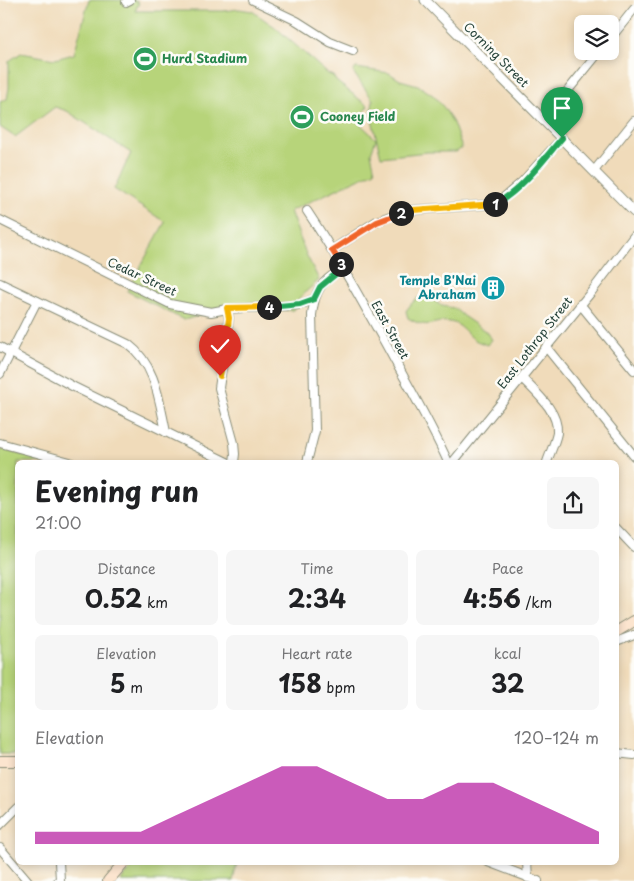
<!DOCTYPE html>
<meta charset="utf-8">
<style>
:root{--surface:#fff;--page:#f6f6f6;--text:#202124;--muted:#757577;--accent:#b5179e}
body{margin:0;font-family:"Playpen Sans",sans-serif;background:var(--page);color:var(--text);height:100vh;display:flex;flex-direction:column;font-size:19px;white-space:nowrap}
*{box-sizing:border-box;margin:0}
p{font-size:16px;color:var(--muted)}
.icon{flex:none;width:28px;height:28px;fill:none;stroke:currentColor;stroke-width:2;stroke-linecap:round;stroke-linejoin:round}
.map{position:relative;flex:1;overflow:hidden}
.sheet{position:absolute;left:15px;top:460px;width:604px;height:405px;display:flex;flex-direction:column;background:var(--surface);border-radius:8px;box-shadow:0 2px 8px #0003}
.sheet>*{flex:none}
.tools{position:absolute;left:574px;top:15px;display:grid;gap:10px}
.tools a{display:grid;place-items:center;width:45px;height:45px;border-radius:8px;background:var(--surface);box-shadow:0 2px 8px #0003;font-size:25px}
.pin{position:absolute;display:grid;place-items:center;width:42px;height:42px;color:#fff;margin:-51px -21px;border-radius:50% 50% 50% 0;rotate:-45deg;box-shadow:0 0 5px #0007}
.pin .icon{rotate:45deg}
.km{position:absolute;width:25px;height:25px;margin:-12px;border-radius:50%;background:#222;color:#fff;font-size:14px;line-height:25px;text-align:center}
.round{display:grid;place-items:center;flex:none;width:52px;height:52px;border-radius:8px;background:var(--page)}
.headline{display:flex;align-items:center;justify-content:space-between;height:85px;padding:0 20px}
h1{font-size:28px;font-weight:700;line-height:38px}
.figures{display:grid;grid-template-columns:repeat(3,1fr);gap:8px;height:85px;padding:5px 20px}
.figures div{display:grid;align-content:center;border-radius:8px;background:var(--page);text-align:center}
.figures b{font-size:25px;font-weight:700}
.figures small{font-size:14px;font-weight:400}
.figures p{font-size:14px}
.chart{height:140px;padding:10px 20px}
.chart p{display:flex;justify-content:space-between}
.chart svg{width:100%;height:90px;margin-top:5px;fill:var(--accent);opacity:.7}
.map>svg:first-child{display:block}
.green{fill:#b7d47a;stroke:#6b8857}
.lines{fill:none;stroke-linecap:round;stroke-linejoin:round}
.minor-casing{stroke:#888c77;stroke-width:10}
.tertiary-casing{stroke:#888c77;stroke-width:11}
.secondary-casing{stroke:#888c77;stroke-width:12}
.minor{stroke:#fff;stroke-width:8}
.tertiary{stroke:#fff;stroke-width:9}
.secondary{stroke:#fce5cf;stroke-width:10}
.split-1-casing{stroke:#fff;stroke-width:10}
.split-2-casing{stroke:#fff;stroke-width:10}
.split-3-casing{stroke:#fff;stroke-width:10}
.split-4-casing{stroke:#fff;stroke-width:10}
.split-5-casing{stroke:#fff;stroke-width:10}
.split-1{stroke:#22a559;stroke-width:6}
.split-2{stroke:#f5b400;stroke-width:6}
.split-3{stroke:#f0652b;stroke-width:6}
.split-4{stroke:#22a559;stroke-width:6}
.split-5{stroke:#f5b400;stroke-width:6}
.labels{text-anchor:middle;stroke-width:5;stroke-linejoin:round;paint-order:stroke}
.street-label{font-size:12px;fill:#1f3d34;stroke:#fdfcf7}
.leisure-label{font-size:12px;font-weight:bold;fill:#27864d;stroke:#fdfcf7;text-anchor:start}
.culture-label{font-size:12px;font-weight:bold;fill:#0d838f;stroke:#fdfcf7;text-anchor:end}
</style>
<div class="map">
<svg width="634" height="881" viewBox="0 0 634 881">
<rect width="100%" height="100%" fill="#fdfcf7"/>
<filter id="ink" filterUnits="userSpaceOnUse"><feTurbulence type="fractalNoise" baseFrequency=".02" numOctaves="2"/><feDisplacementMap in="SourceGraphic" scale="10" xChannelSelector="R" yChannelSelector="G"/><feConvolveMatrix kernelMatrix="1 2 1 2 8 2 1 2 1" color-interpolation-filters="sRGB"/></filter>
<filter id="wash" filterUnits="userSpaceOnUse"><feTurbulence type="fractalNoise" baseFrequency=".0096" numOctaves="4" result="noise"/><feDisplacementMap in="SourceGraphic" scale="20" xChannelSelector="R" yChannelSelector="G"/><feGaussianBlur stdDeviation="1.12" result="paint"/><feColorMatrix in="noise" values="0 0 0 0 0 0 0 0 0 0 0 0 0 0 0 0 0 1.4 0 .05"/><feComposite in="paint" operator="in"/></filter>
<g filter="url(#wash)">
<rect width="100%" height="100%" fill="#f0dbba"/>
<g class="green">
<path d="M89,0H134L139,3L135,11H223L239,9L252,11L275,27L328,74L333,76L336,81L368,106L357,121L376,139L371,153L375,171L290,211L306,254L319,280L300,297L293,310L263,311L233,306L184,320L127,291L165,222L114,189L131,153L67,111L55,107L15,137L0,127V102L7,99L9,88V61L21,53L55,59L74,54Z"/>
<path d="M356,68L389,73L400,80L418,85L434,96L445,109L453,123L462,148L456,152H427L381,157L371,115L373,100L353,72Z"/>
<path d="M424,295L431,297L434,301L442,306L454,308L463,316L488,333L492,340L487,345C483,343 478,342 475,340C466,334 462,324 450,322C431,320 430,331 408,318L406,311C412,303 415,298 424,295Z"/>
<path d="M0,449L50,462H18L17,754H0Z"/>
<path d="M137,862H237V863L233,881H120Z"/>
</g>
</g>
<g filter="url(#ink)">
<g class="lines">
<defs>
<g id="minor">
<path d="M253,0L297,21L330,42L353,51"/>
<path d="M126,2L130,0"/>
<path d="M610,39L634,9"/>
<path d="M544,120L600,51"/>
<path d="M594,171L634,121"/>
<path d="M307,211C337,256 363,303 389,350C409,387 431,424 448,462"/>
<path d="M0,220L170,304L211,312L227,309L300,305L314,299"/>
<path d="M332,250L377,221L396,214L413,210L496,204L522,182L562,138"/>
<path d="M0,283L128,344C156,365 159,400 166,432"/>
<path d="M580,304L634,370"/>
<path d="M227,309L229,318L228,326L219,388L234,443L235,454L234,462"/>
<path d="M0,347L74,387L227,462"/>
<path d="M546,347L634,456"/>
<path d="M0,374L37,301"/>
<path d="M522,378C535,392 559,411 557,433C555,443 550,453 547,462"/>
<path d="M0,443L70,462"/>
<path d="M307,462L315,431L312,315C315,289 321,282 343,268"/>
<path d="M453,462L592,291L634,236"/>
<path d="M616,528L634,547"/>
<path d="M616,642L634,635"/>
<path d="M616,753L634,755"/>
<path d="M0,825L18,807"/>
<path d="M0,848L28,881"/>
<path d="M488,862L538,881"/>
<path d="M527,862L528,878"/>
<path d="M58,881L60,880L59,862"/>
</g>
<path id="tertiary" d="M425,0L634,212"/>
<g id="secondary">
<path d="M616,632L634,621"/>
<path d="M0,761H18"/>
<path d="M108,881L124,862"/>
</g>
</defs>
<use href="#minor" class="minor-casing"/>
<use href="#tertiary" class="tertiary-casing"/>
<use href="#secondary" class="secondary-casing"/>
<use href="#minor" class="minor"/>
<use href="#tertiary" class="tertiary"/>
<use href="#secondary" class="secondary"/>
</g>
</g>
<g class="lines" filter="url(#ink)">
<defs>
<path id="split-1" d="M495,204C520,192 544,159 562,138"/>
<path id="split-2" d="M401,213L413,210L495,204"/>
<path id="split-3" d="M341,264L332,250L377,222L401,213"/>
<path id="split-4" d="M269,307L300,304L314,299L320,287L343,268L341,264"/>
<path id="split-5" d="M220,376L228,326L229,318L227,308L269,307"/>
</defs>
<use href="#split-1" class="split-1-casing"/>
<use href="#split-2" class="split-2-casing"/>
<use href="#split-3" class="split-3-casing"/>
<use href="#split-4" class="split-4-casing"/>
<use href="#split-5" class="split-5-casing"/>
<use href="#split-1" class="split-1"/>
<use href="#split-2" class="split-2"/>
<use href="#split-3" class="split-3"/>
<use href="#split-4" class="split-4"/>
<use href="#split-5" class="split-5"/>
</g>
<defs>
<symbol id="stadium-disc" viewBox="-11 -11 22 22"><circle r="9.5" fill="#2e9e5b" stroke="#fdfcf7"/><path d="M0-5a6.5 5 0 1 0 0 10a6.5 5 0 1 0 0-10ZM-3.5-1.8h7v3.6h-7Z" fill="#fff"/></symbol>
<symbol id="building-disc" viewBox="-11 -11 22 22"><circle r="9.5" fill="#0f9aa8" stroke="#fdfcf7"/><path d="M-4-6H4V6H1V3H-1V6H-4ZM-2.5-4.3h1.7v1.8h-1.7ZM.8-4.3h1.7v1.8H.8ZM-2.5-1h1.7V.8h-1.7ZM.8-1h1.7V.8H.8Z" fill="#fff"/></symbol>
</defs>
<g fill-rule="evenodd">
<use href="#stadium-disc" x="131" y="45" width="28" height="28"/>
<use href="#stadium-disc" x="288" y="103" width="28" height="28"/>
<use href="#building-disc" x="479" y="274" width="28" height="28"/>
</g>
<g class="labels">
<g class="street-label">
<text transform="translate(496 55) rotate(45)" y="4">Corning Street</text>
<text transform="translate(142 277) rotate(25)" y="4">Cedar Street</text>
<text transform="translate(390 330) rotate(61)" y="4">East Street</text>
<text transform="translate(535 343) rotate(-52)" y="4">East Lothrop Street</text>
</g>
<g class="leisure-label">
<text x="162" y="63">Hurd Stadium</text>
<text x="320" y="121">Cooney Field</text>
</g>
<g class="culture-label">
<text x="476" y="285">Temple B'Nai<tspan x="476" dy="14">Abraham</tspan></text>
</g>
</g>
</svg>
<div class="tools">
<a><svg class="icon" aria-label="layers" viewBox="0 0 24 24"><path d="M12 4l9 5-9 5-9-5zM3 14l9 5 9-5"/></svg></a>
</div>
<div class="pin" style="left:562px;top:138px;background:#1e9e55"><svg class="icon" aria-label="arrive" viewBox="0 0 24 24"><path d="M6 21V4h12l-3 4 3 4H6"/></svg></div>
<div class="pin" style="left:220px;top:376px;background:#d93025"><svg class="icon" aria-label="check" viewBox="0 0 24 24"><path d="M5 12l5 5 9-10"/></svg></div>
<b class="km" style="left:495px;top:204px">1</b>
<b class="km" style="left:401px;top:213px">2</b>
<b class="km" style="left:341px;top:264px">3</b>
<b class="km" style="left:269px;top:307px">4</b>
<section class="sheet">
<div class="headline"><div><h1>Evening run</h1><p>21:00</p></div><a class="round"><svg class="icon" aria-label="share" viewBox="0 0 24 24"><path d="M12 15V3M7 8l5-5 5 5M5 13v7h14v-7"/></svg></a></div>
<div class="figures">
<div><p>Distance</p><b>0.52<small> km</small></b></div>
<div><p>Time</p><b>2:34</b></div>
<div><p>Pace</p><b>4:56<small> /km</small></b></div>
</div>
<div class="figures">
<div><p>Elevation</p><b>5<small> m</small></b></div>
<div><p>Heart rate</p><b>158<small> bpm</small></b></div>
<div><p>kcal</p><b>32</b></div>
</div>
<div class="chart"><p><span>Elevation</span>120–124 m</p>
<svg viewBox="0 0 160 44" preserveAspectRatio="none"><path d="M0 44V38L10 38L20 38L30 38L40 30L50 22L60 14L70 6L80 6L90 14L100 22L110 22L120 14L130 14L140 22L150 30L160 38V44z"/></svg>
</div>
</section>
</div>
